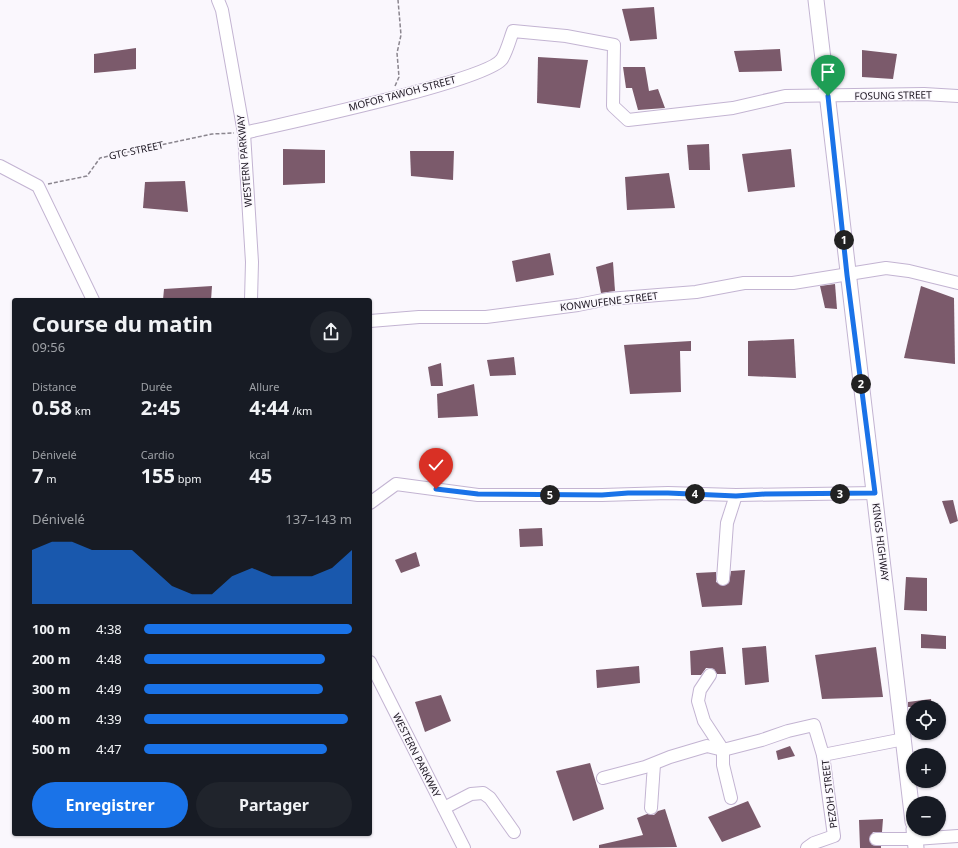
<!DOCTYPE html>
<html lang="fr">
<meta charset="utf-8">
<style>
:root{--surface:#171b24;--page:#20242c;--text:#f1f3f6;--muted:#9ea1a6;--accent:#1a73e8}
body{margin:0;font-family:"Noto Sans",sans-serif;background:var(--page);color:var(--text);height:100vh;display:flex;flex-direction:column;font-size:15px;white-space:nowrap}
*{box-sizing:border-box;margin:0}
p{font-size:13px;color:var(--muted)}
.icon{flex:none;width:22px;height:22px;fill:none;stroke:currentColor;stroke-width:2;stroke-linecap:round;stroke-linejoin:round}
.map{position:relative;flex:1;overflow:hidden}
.side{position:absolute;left:12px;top:298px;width:360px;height:538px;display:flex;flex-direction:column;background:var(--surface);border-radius:4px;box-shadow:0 1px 3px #0004}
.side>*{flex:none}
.buttons{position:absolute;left:906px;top:700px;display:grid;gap:8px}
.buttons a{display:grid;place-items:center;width:40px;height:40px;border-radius:50%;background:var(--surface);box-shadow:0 1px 3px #0004;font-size:20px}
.pin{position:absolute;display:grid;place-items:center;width:34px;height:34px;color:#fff;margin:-41px -17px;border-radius:50% 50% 50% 0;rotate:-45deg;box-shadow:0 0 4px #0007}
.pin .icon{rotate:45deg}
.km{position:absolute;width:20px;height:20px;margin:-10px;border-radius:50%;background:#222;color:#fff;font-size:11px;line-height:20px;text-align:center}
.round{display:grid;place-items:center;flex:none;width:42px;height:42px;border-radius:21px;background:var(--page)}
.head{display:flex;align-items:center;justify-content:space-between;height:68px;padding:0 20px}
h1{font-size:22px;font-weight:700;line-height:30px}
.stats{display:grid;grid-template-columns:repeat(3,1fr);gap:6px;height:68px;padding:4px 20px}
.stats div{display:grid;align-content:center}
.stats b{font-size:20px;font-weight:700}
.stats small{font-size:11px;font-weight:400}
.stats p{font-size:11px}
.chart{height:112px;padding:8px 20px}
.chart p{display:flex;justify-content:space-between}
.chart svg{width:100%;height:72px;margin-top:4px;fill:var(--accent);opacity:.7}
.cta{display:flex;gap:8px;margin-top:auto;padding:8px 20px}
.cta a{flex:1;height:46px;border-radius:24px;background:var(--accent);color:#fff;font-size:16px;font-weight:700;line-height:46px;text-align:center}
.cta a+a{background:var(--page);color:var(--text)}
ul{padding:0 20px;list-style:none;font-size:13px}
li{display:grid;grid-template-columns:64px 48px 1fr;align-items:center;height:30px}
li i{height:10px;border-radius:5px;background:var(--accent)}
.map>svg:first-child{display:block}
.building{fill:#7b5a6b}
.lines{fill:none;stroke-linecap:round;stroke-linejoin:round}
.minor-casing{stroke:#c3b4d2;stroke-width:14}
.tertiary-casing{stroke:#c3b4d2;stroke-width:17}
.path{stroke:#8b868f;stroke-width:1.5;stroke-dasharray:4 2;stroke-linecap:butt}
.minor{stroke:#fff;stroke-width:12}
.tertiary{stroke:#fff;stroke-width:15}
.route-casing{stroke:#fff;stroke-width:8}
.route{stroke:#1a73e8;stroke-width:5}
.labels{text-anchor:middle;stroke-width:3;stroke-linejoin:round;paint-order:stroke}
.street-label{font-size:10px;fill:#1a141f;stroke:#faf7fd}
</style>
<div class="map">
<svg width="958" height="848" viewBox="0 0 958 848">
<rect width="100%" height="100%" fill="#faf7fd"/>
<g class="building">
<path d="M654,7L657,39L630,41L622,9Z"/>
<path d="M136,48V69L94,73V54Z"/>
<path d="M780,49L782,71L739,72L734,51Z"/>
<path d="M862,50L897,54L893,79L862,77Z"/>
<path d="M538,57L588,60L580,108L537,103Z"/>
<path d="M623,67H645L649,91L658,89L665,108L638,110L632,88H626Z"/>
<path d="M709,144L710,170H689L687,145Z"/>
<path d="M283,149L325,150V183L283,185Z"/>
<path d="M791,149L795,187L748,192L742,154Z"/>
<path d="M410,151H454L453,180L411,176Z"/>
<path d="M669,173L675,208L627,210L625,177Z"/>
<path d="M185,181L188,212L143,208L145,182Z"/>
<path d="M550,253L554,275L516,282L512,261Z"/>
<path d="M613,262L615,291L601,293L596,267Z"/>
<path d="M835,284L837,309L825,308L820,286Z"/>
<path d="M212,286L211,300H163L164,289Z"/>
<path d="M921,286L954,298L955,364L904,358Z"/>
<path d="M794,339L796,378L748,376V341Z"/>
<path d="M691,341V351H680L681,392L630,394L624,345Z"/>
<path d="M514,357L516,375L490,376L487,360Z"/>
<path d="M441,363L443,386H431L428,367Z"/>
<path d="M474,384L478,416L438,418L437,394Z"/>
<path d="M953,500L958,521L950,524L942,501Z"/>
<path d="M542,528L543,546L520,547L519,529Z"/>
<path d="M416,552L420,566L401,573L395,560Z"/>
<path d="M745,570L742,605L702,607L696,573L716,572V582L723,586L729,583L731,571Z"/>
<path d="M906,577L927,578V611L904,610Z"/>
<path d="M921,634L946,636V649L921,648Z"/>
<path d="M766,646L769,682L745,685L742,648Z"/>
<path d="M723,647L726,674H717L714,669L710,668H706L701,675H691L690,651Z"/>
<path d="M876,647L883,697L822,699L815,655Z"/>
<path d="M639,666L640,683L597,688L596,670Z"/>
<path d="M441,695L451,721L425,732L415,702Z"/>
<path d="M931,699L932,707H908V702Z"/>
<path d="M790,746L795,756L778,760L776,751Z"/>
<path d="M590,763L604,809L573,821L556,771Z"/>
<path d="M748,801L761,827L722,842L708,817Z"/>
<path d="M665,809L677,847L599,848V845L643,835L637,818L647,814L654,815L658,811Z"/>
<path d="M883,819L882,832H873L869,839L872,845L881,846V848H860L859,820Z"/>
</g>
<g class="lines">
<defs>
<g id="minor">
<path d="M218,0L222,10L244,133L252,262L251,300"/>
<path d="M244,133C282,124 487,81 502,59C507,51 510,39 513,31L566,36L614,45L613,106L628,120L733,108L785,96L924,94L958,96"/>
<path d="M0,166L38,186L93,300"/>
<path d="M370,321L419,317H486L578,305L608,299L696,292L744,283H793L886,268L909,271L958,283"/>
<path d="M370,503L396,484L478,495H602L668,493L736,495L875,493"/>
<path d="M723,579L727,523L736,495"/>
<path d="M370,662L464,848"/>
<path d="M710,675L700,690L698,701L704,721L723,750V765L731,798"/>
<path d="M603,778L645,767L670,757L707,746L723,750L762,740L788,731L814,725L823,755"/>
<path d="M444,808L471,794L483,793L490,798L514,832"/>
<path d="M651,808L654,764"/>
<path d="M876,839H915L958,836"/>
<path d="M807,848L814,843L834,836L823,755L904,739"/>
</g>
<g id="tertiary">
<path d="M816,0L913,822"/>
<path d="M914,829L916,848"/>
</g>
</defs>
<use href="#minor" class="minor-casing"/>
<use href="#tertiary" class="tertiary-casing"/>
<g class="path">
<path d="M395,86L399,77L397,53L401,35L398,0"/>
<path d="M48,184L87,176L100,158L212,134L234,133"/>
</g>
<use href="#minor" class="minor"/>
<use href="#tertiary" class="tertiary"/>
</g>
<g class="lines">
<defs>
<path id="route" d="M436,489L478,494L602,495L628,493H668L736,496L765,494L875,493L847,275L828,96"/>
</defs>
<use href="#route" class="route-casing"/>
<use href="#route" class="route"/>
</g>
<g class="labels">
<g class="street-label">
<text transform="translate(402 93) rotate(-15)" y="4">MOFOR TAWOH STREET</text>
<text transform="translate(893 95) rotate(-1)" y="4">FOSUNG STREET</text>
<text transform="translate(136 150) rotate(-12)" y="4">GTC STREET</text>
<text transform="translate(244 161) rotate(-95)" y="4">WESTERN PARKWAY</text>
<text transform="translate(609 301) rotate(-7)" y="4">KONWUFENE STREET</text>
<text transform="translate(881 542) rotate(83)" y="4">KINGS HIGHWAY</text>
<text transform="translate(417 755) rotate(63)" y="4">WESTERN PARKWAY</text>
<text transform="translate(829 794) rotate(-97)" y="4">PEZOH STREET</text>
</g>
</g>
</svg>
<div class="buttons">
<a><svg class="icon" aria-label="locate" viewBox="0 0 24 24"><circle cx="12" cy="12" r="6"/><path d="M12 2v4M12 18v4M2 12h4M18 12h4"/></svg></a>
<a>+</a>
<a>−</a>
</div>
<div class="pin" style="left:828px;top:96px;background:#1e9e55"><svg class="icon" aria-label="arrive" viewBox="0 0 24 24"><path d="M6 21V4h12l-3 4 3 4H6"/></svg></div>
<div class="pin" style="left:436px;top:489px;background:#d93025"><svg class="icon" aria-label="check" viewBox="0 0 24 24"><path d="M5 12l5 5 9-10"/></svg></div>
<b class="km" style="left:844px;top:240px">1</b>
<b class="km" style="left:861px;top:384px">2</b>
<b class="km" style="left:840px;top:494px">3</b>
<b class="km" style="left:695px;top:494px">4</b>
<b class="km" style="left:550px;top:495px">5</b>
<section class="side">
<div class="head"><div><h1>Course du matin</h1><p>09:56</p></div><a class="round"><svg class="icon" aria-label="share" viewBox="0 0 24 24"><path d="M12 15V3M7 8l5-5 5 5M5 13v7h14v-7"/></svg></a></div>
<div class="stats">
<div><p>Distance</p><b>0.58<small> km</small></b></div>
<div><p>Durée</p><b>2:45</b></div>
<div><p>Allure</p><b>4:44<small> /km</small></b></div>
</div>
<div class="stats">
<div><p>Dénivelé</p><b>7<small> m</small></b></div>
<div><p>Cardio</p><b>155<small> bpm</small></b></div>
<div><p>kcal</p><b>45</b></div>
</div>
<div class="chart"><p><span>Dénivelé</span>137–143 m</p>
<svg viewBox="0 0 160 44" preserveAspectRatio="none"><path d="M0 44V11L10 6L20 6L30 11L40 11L50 11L60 22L70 33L80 38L90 38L100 27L110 22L120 27L130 27L140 27L150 22L160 11V44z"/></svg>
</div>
<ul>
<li><b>100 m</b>4:38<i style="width:100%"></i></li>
<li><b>200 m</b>4:48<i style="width:87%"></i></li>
<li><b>300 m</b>4:49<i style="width:86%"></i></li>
<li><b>400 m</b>4:39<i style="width:98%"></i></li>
<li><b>500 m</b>4:47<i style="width:88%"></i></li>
</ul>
<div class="cta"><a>Enregistrer</a><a>Partager</a></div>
</section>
</div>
